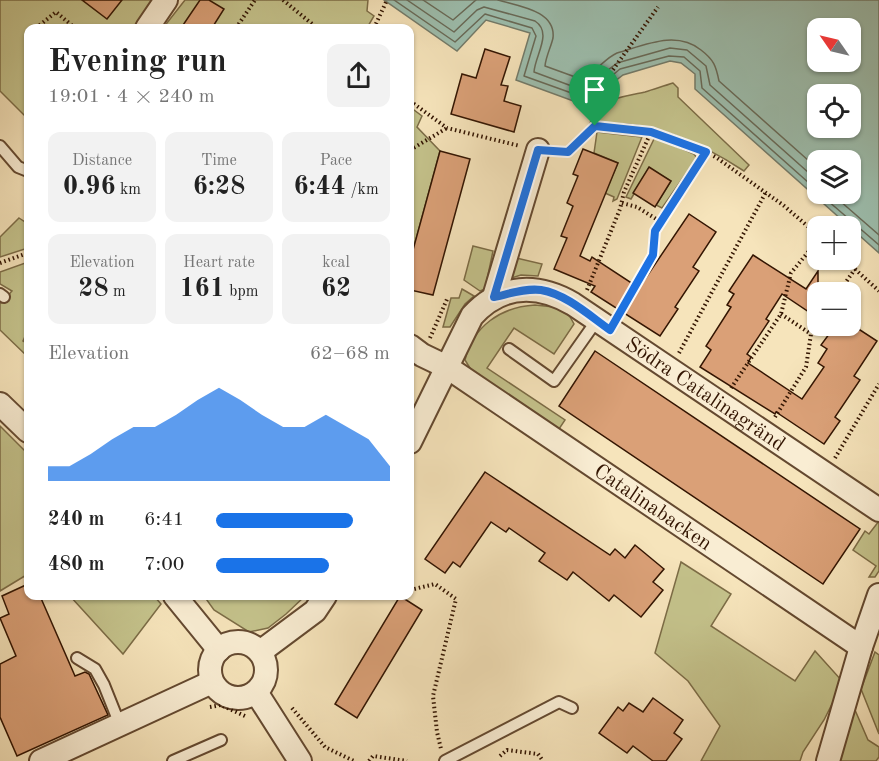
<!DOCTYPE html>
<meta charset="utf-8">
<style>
:root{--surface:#fff;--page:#f2f2f2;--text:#222;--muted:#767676;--accent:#1a73e8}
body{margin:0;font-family:"Old Standard TT",serif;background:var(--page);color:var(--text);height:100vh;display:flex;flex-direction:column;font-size:22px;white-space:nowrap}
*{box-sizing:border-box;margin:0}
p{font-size:20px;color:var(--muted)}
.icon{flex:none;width:33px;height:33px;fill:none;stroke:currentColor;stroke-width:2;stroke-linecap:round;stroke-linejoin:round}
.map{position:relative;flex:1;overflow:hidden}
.panel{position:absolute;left:24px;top:24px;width:390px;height:576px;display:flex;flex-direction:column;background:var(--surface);border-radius:12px;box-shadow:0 2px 4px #0004}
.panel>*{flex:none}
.needle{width:39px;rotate:304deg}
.fabs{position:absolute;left:807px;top:18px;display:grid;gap:12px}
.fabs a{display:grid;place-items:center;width:54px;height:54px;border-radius:12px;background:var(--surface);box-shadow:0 2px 4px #0004;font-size:30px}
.pin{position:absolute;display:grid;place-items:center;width:51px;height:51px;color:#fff;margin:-62px -26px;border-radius:50% 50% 50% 0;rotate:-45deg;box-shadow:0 0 6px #0007}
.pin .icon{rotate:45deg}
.round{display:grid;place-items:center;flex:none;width:63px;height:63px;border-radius:12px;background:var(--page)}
.summary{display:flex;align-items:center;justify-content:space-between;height:102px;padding:0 24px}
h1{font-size:33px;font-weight:600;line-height:45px}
.stats{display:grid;grid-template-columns:repeat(3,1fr);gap:9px;height:102px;padding:6px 24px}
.stats div{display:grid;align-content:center;border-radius:12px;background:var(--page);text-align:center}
.stats b{font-size:26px;font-weight:600}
.stats small{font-size:16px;font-weight:400}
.stats p{font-size:16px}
.chart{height:168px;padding:12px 24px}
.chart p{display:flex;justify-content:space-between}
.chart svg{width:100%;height:108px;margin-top:6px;fill:var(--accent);opacity:.7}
ul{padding:0 24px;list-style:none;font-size:20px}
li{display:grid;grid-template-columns:96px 72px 1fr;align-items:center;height:45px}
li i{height:15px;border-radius:8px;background:var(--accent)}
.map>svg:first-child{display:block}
.green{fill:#c4c28b;stroke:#7c6c46;stroke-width:1.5}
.water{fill:#9dbfaf;stroke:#737b6a;stroke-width:1.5;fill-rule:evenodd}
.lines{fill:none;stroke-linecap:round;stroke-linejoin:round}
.shore{stroke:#686a58;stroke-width:1.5}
.building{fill:#daa077;stroke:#331502;stroke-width:1.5}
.lane-casing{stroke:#644930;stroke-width:14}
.street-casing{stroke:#644930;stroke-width:26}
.path{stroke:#331502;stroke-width:4;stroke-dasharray:1.5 3;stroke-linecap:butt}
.lane{stroke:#f9edd3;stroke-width:10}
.street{stroke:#f9edd3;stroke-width:22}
.route-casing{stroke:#fff;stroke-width:12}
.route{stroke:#1a73e8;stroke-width:8}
.labels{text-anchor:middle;stroke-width:4.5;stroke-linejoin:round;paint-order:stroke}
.street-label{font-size:21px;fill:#331502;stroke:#f9edd3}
</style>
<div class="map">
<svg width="879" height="761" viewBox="0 0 879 761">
<rect width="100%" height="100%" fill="#f6e4bb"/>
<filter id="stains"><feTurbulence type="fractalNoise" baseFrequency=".00333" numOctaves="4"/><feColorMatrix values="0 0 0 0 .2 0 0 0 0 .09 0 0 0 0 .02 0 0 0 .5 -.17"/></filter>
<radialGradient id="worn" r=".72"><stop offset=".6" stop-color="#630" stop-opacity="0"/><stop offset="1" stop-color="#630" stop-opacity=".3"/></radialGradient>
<g class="green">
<path d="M0,0H153L133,28H28V119L0,91Z"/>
<path d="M185,0H368L367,11L374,16L367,28H163Z"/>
<path d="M673,83L678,88V97L749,165L744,171C700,142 645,116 590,125C593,98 625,97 645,92C654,89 664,86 673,83Z"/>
<path d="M410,107L422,116L417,127L440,151L410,261Z"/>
<path d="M597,132L642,137L617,199L613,201L614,197L605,193L618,163L594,153Z"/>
<path d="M655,137L694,154L697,158L662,208L656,205L671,181L649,168L631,199L626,197Z"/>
<path d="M19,218L28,224V248L0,257V237Z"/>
<path d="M473,246L493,251L485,289L480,291L464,280Z"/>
<path d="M512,257L542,264L538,276L521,275L508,279Z"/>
<path d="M28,262V330L23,341L28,344V357L0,330V304L12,291L0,284V272Z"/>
<path d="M462,289L474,296L465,304L450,327H443L451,298H459Z"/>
<path d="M535,305L554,307L569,315L574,324L554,354L514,328L487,368L565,420L559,429L473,373L465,360C473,326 501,307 535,305Z"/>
<path d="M0,426L28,454V574L0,591Z"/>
<path d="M879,521V571L875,577H869L876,566L853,550L865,531L869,534Z"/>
<path d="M681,562L731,594L711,626L795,681L815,651L843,682L824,720L803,752L800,761H701L720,726L688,681L655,653Z"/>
<path d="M70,596H154L161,604L123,654Z"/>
<path d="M204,596H305L286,614L268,628L249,632L214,610Z"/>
<path d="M875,652L879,655V734L861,689Z"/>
<path d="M855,710L868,740L879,747V757L876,761H837Z"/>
</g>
<path class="water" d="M384,0H879V253L695,89V74L681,63L670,61L623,75L592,99L576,102L516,80L530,33L486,20L457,51ZM818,28H850V62H818ZM818,94H850V128H818ZM818,160H850V194H818Z"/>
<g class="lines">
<g class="shore">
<path d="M394,0L455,42L485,14L532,28L536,36L524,76L577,95L590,94L620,69L669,56L684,57L700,71L702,88L818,191"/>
<path d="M407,0L454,32L477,10L484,7L535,21C553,33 535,55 534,72L577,88L586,87L617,63L670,48L687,50L706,66L710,85L818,181"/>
<path d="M423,0L453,20L476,0"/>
<path d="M498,0C517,6 556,10 553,38C551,47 546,56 545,66L578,78C593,77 603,59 617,53C645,45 676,30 701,50C714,60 716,66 719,81L818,169"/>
<path d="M820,194L879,245"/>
<path d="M832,194L879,235"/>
</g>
</g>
<g class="building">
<path d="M82,0H122L107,19Z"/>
<path d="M200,0H209L224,9L212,28H181Z"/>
<path d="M485,49L510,57L501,85L508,86L504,101L521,106L514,132L451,114L462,74L476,78Z"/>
<path d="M583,149L618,163L580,256L590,261L592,257L639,288L689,214L716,232L693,267L699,271L675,307L678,309L660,336L591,292L595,286L554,269L567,238L561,236L573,206L567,203L578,176L573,174Z"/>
<path d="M440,151L470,159L433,295L410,290V261Z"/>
<path d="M649,167L671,181L655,207L633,193Z"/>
<path d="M753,255L806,289L818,271V318L782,294L766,319L769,321L747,354L751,357L748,363L802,399L824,367L818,363L827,349L821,345L835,326H854L877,341L854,376L860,380L835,417L840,421L824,444L776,412L775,414L700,367L711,350L706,346L731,307L727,305L734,294L729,291Z"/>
<path d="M595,351L860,529L823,584L559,406Z"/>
<path d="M485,472L610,555L615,549L625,558L635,545L664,569L653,582L663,590L641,617L614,595L609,601L573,572L567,580L539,561L545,553L509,528L506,532L491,522L460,567L453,562L445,573L425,559Z"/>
<path d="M28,584V596H40L75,676L85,672L89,674L108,715L17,756L0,717V664L16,656L0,618L9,614L2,596Z"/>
<path d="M400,596L422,610L357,718L335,704Z"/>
<path d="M653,698L683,720L674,733L682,739L666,761H653L633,746L627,753L599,733L618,707L623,711L629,703L643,712Z"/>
</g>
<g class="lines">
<defs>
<g id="lane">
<path d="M0,146L18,167L28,171"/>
<path d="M0,294L4,297"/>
<path d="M509,349L554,381L597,320"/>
<path d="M77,658L95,669L104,685L120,725"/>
<path d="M173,761L221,740"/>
<path d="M445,761L559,702L572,708"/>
</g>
<g id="street">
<path d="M147,28L166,0"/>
<path d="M494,297L538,150"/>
<path id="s1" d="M410,346L422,355L447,367L861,647"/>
<path d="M0,404L28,431"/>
<path id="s2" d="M410,442L472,316C501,284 537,283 573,304L879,510"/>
<path d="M175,596L219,650"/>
<circle cx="238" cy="670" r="28"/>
<path d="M260,652L315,611L325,596"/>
<path d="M256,692L300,761"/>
<path d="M41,761L212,682"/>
<path d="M828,761L861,647L879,595"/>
</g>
</defs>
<use href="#lane" class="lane-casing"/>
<use href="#street" class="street-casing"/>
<g class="path">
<path d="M283,0L317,28"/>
<path d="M36,28L56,12L75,28"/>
<path d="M236,28L255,0"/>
<path d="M374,28L387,0"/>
<path d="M592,99L658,7"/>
<path d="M410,101L447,128L520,146"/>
<path d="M410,150L447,128"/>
<path d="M557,151H568L595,126C637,131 680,136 717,158L783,205L818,235"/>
<path d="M622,203L637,207L661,222"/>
<path d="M845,260L879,291"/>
<path d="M0,263L28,253"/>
<path d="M587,290L620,209L624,192L651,132"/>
<path d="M839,292L855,269"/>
<path d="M620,313L653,255L655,231L706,152"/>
<path d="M781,314L811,334"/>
<path d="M430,338L448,297"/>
<path d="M679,353L766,192"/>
<path d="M731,388L781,314L791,273L818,240"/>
<path d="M775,417L806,367L811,334L818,325"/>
<path d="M835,458L879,384"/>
<path d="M410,590L435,584L456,599L433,696L437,732L441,749"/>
<path d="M210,707L221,705L247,717"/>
<path d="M292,708L325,747L354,761"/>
<path d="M500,756L507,750L538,754L543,761"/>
<path d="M369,761L373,756L407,761"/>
</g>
<use href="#lane" class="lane"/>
<use href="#street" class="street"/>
</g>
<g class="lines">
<defs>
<path id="route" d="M595,126L651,132L706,152L655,231L653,255L610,330C590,316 566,294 541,290C525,288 509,294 494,297L538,150L568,152Z"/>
</defs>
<use href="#route" class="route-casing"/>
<use href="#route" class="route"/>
</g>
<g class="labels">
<g class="street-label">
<text dy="7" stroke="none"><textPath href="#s2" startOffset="412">Södra Catalinagränd</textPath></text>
<text dy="7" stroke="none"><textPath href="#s1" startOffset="292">Catalinabacken</textPath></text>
</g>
</g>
<rect width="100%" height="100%" filter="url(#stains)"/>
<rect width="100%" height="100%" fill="url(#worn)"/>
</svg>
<div class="fabs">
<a><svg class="needle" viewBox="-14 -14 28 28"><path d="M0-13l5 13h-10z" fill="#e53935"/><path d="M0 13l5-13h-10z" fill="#767676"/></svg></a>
<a><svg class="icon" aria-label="locate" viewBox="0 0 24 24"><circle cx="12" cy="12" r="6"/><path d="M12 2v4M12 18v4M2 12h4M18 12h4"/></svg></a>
<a><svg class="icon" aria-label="layers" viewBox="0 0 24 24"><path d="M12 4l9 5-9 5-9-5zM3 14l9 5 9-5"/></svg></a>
<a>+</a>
<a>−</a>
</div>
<div class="pin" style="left:595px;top:126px;background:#1e9e55"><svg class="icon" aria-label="arrive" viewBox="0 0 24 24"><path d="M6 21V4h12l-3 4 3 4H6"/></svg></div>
<section class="panel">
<div class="summary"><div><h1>Evening run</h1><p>19:01 · 4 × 240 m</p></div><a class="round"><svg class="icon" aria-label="share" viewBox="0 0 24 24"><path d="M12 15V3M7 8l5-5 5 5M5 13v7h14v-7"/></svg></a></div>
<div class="stats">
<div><p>Distance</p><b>0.96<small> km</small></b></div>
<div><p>Time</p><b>6:28</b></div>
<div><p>Pace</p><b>6:44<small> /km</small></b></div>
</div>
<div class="stats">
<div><p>Elevation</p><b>28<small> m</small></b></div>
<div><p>Heart rate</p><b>161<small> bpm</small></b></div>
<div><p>kcal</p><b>62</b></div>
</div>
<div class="chart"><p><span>Elevation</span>62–68 m</p>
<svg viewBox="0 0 160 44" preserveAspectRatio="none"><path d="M0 44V38L10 38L20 33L30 27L40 22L50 22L60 17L70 11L80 6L90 11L100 17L110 22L120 22L130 17L140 22L150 27L160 38V44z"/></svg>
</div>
<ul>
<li><b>240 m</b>6:41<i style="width:79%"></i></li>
<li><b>480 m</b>7:00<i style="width:65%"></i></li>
</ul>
</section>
</div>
